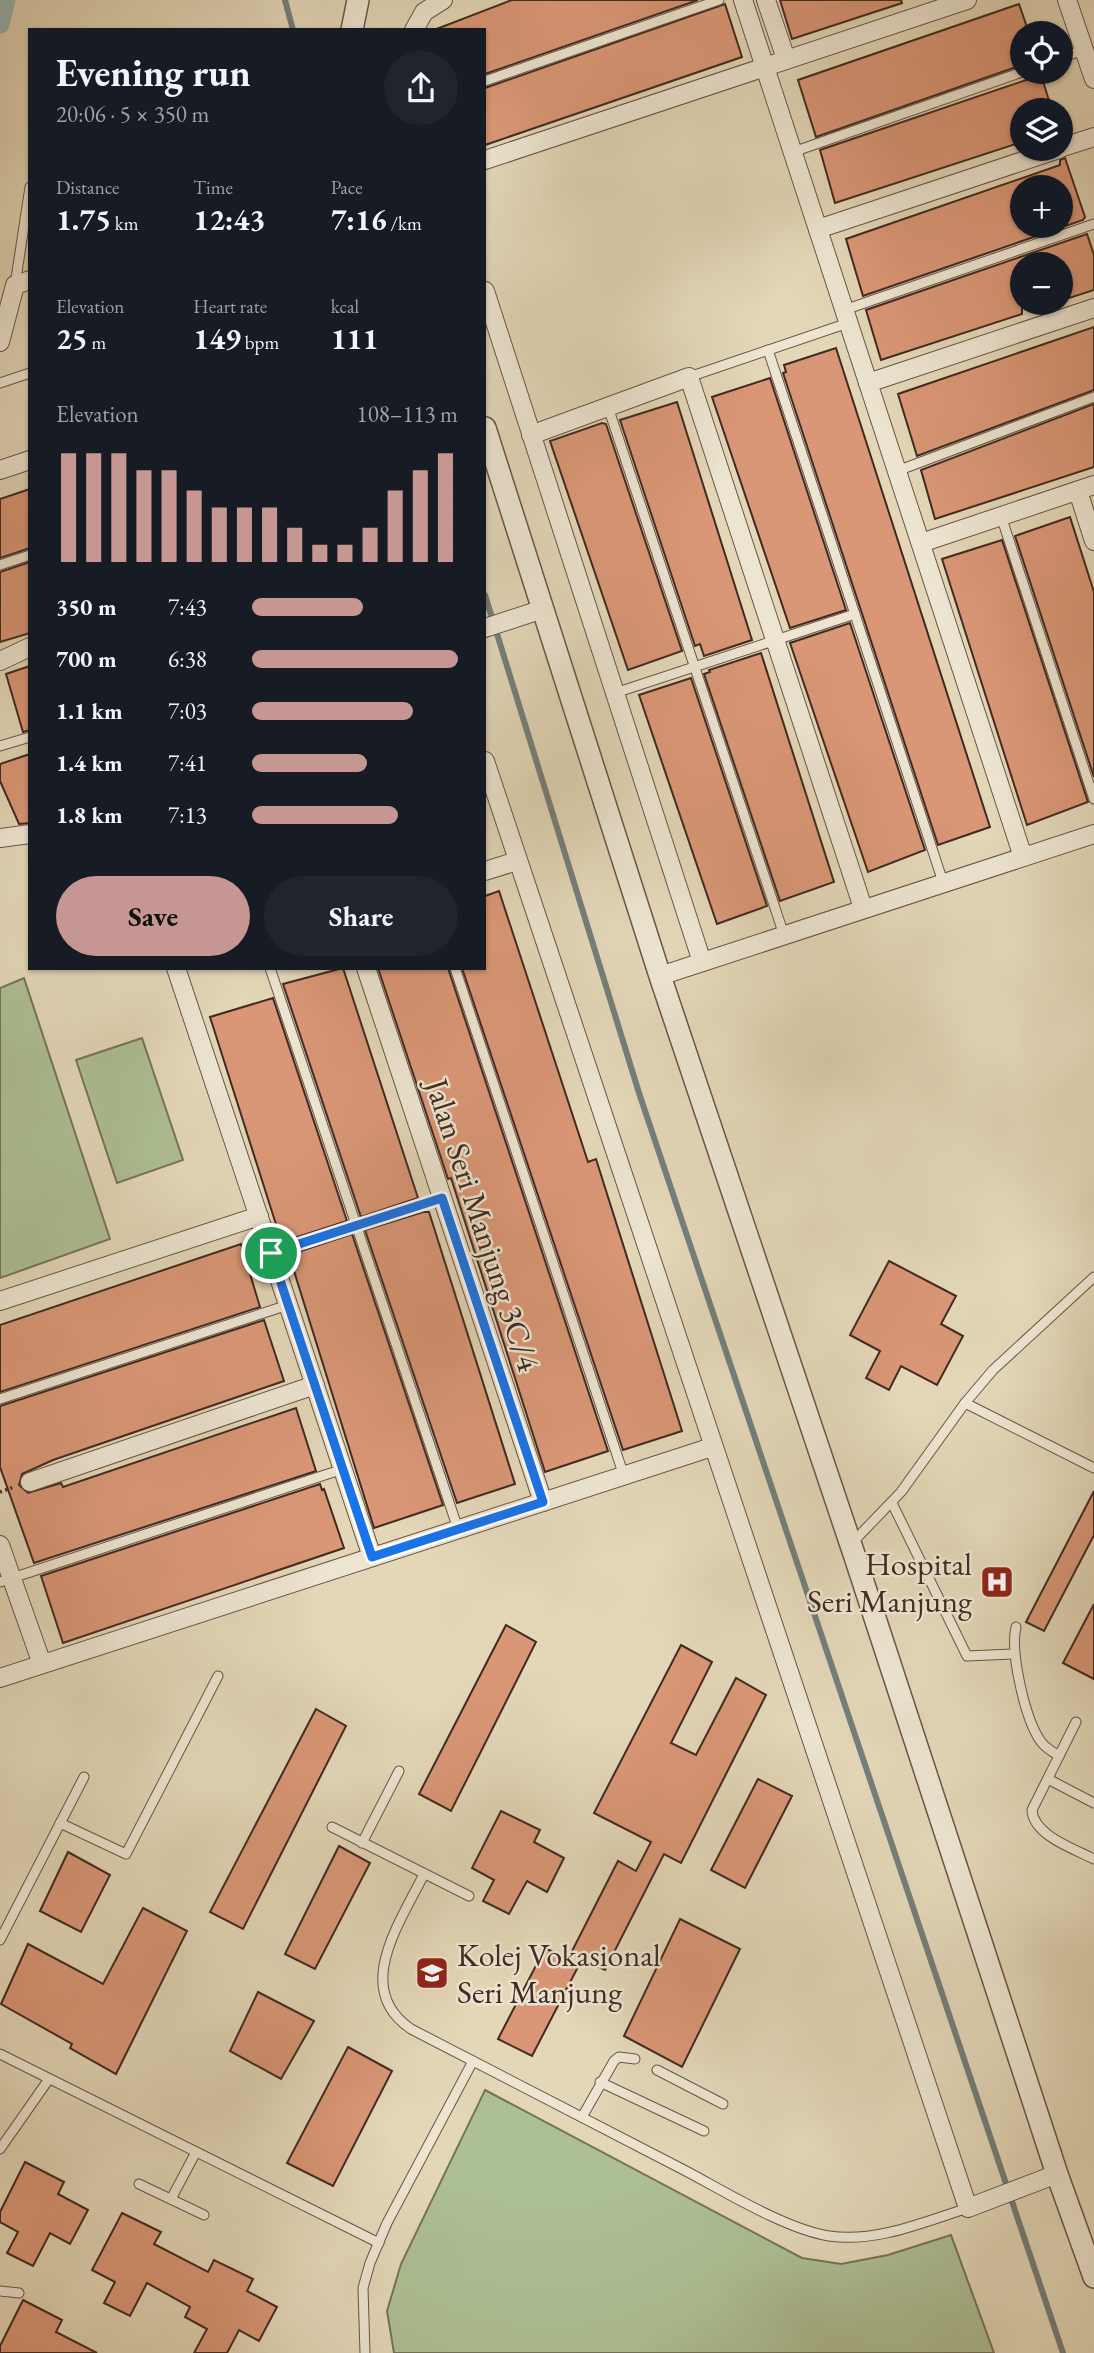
<!DOCTYPE html>
<meta charset="utf-8">
<style>
:root{--surface:#171b24;--page:#20242c;--text:#f1f3f6;--muted:#9ea1a6;--accent:#c59692}
body{margin:0;font-family:"EB Garamond",serif;background:var(--page);color:var(--text);height:100vh;display:flex;flex-direction:column;font-size:26px;white-space:nowrap}
*{box-sizing:border-box;margin:0}
p{font-size:23px;color:var(--muted)}
.icon{flex:none;width:38px;height:38px;fill:none;stroke:currentColor;stroke-width:2;stroke-linecap:round;stroke-linejoin:round}
.map{position:relative;flex:1;overflow:hidden}
.details{position:absolute;left:28px;top:28px;width:458px;height:942px;display:flex;flex-direction:column;background:var(--surface);border-radius:0px;box-shadow:0 2px 5px #0004}
.details>*{flex:none}
.fabs{position:absolute;left:1010px;top:21px;display:grid;gap:14px}
.fabs a{display:grid;place-items:center;width:63px;height:63px;border-radius:50%;background:var(--surface);box-shadow:0 2px 5px #0004;font-size:35px}
.pin{position:absolute;display:grid;place-items:center;width:60px;height:60px;color:#fff;margin:-30px;border:4px solid #fff;border-radius:50%;box-shadow:0 2px 7px #0007}
.round{display:grid;place-items:center;flex:none;width:74px;height:74px;border-radius:37px;background:var(--page)}
.summary{display:flex;align-items:center;justify-content:space-between;height:119px;padding:0 28px}
h1{font-size:38px;font-weight:700;line-height:52px}
.stats{display:grid;grid-template-columns:repeat(3,1fr);gap:10px;height:119px;padding:7px 28px}
.stats div{display:grid;align-content:center}
.stats b{font-size:30px;font-weight:700}
.stats small{font-size:19px;font-weight:400}
.stats p{font-size:19px}
.chart{height:196px;padding:14px 28px}
.chart p{display:flex;justify-content:space-between}
.chart svg{width:100%;height:126px;margin-top:7px;stroke:var(--accent);stroke-width:6}
.button{display:flex;gap:14px;margin-top:auto;padding:14px 28px}
.button a{flex:1;height:80px;border-radius:42px;background:var(--accent);color:#111;font-size:28px;font-weight:700;line-height:80px;text-align:center}
.button a+a{background:var(--page);color:var(--text)}
ul{padding:0 28px;list-style:none;font-size:23px}
li{display:grid;grid-template-columns:112px 84px 1fr;align-items:center;height:52px}
li i{height:18px;border-radius:9px;background:var(--accent)}
.map>svg:first-child{display:block}
.green{fill:#adbf94;stroke:#76745b;stroke-width:2}
.lines{fill:none;stroke-linecap:round;stroke-linejoin:round}
.stream{stroke:#747f7b;stroke-width:6}
.canal{stroke:#97b8b7;stroke-width:19}
.building{fill:#da9777;stroke:#402a22;stroke-width:2;fill-rule:evenodd}
.service-casing{stroke:#695548;stroke-width:11}
.minor-casing{stroke:#695548;stroke-width:20}
.tertiary-casing{stroke:#695548;stroke-width:24}
.path{stroke:#402a22;stroke-width:3.5;stroke-dasharray:2 3.5;stroke-linecap:butt}
.service{stroke:#ede5d1;stroke-width:9}
.minor{stroke:#ede5d1;stroke-width:18}
.tertiary{stroke:#ede5d1;stroke-width:21}
.route-casing{stroke:#fff;stroke-width:14}
.route{stroke:#1a73e8;stroke-width:9}
.labels{text-anchor:middle;stroke-width:5;stroke-linejoin:round;paint-order:stroke}
.street-label{font-size:32px;fill:#402a22;stroke:#ede5d1}
.poi-label{font-size:32px;fill:#402a22;stroke:#ede5d1;text-anchor:end}
</style>
<div class="map">
<svg width="1094" height="2353" viewBox="0 0 1094 2353">
<rect width="100%" height="100%" fill="#e3d7b8"/>
<filter id="stains"><feTurbulence type="fractalNoise" baseFrequency=".00286" numOctaves="4"/><feColorMatrix values="0 0 0 0 .2 0 0 0 0 .09 0 0 0 0 .02 0 0 0 .5 -.17"/></filter>
<radialGradient id="worn" r=".72"><stop offset=".6" stop-color="#630" stop-opacity="0"/><stop offset="1" stop-color="#630" stop-opacity=".3"/></radialGradient>
<g class="green">
<path d="M24,978L110,1239L0,1278V988Z"/>
<path d="M142,1038L183,1160L117,1183L76,1060Z"/>
<path d="M485,2090L802,2258L841,2264L888,2255L951,2235L994,2353H394L387,2311L401,2264Z"/>
</g>
<g class="lines">
<g class="stream">
<path d="M285,0L293,30"/>
<path d="M485,595L640,1096L1063,2353"/>
</g>
<path class="canal" d="M0,24L6,0"/>
</g>
<g class="building">
<path d="M512,0H698L485,74V30H434Z"/>
<path d="M780,0H901L902,3L792,39Z"/>
<path d="M725,4L742,57L485,145V88Z"/>
<path d="M1019,4L1029,33H1022V65L816,137L798,80Z"/>
<path d="M1041,75L1052,110H1022V142L835,203L820,150Z"/>
<path d="M1065,158L1085,217L1083,220L863,296L846,239L1060,165V160ZM1022,187H1060V226H1022Z"/>
<path d="M1087,234L1094,255V290L1060,301V264H1022V314L881,360L866,310Z"/>
<path d="M1094,327V390L917,456L898,394Z"/>
<path d="M836,348L990,827L938,845L783,373L786,372L784,365Z"/>
<path d="M770,378L846,610L790,628L712,397Z"/>
<path d="M677,402L752,640L704,656L700,644L695,646L620,420Z"/>
<path d="M1094,404V467L935,519L921,470Z"/>
<path d="M602,423L606,424L682,651L628,670L550,441Z"/>
<path d="M30,489V548L0,558V499Z"/>
<path d="M1070,517L1094,592V777L1015,536Z"/>
<path d="M1002,540L1088,802L1027,825L942,559Z"/>
<path d="M30,562V633L0,642V572Z"/>
<path d="M850,623L925,850L868,872L790,643Z"/>
<path d="M761,653L834,882L780,901L704,674L710,672L709,670Z"/>
<path d="M30,666V730L23,732L6,674Z"/>
<path d="M691,678L767,906L717,924L639,695Z"/>
<path d="M30,754V823L19,824L0,781V764Z"/>
<path d="M499,891L588,1162L596,1159L682,1431L623,1450L462,968H485V896Z"/>
<path d="M343,968L418,1198L361,1217L283,984Z"/>
<path d="M378,968H448L608,1451L545,1472L451,1178L448,1179Z"/>
<path d="M273,998L347,1221L285,1241L281,1240L210,1017Z"/>
<path d="M423,1212H429L515,1484L457,1503L365,1230Z"/>
<path d="M352,1234L443,1505L374,1528L289,1255Z"/>
<path d="M241,1244L260,1307L0,1392V1325Z"/>
<path d="M889,1261L956,1296L941,1324L963,1336L937,1385L901,1366L889,1390L866,1378L880,1351L850,1335Z"/>
<path d="M264,1320L284,1381L53,1460L22,1474L19,1485L28,1493L61,1483L63,1487L296,1408L316,1471L34,1563L0,1467V1406Z"/>
<path d="M320,1484L322,1490L324,1489L344,1548L63,1643L41,1576Z"/>
<path d="M1094,1491V1535L1044,1631L1026,1622Z"/>
<path d="M1094,1604V1679L1063,1663Z"/>
<path d="M506,1625L536,1642L451,1811L419,1794Z"/>
<path d="M681,1645L712,1662L671,1743L696,1755L736,1678L766,1695L681,1863L664,1854L605,1970L571,1953L618,1861L636,1871L651,1842L594,1813Z"/>
<path d="M316,1709L346,1726L243,1929L210,1912Z"/>
<path d="M758,1779L792,1796L745,1888L711,1870Z"/>
<path d="M501,1811L540,1830L534,1842L564,1858L547,1892L527,1881L509,1914L483,1901L494,1880L472,1868Z"/>
<path d="M339,1846L370,1863L315,1969L285,1954Z"/>
<path d="M68,1852L110,1875L81,1932L40,1911Z"/>
<path d="M143,1908L187,1931L116,2074L70,2048L72,2044L1,2004L28,1944L103,1984Z"/>
<path d="M680,1919L740,1949L682,2067L624,2036Z"/>
<path d="M545,1948L579,1965L532,2056L498,2039Z"/>
<path d="M258,1992L314,2021L281,2079L230,2051Z"/>
<path d="M348,2047L392,2071L333,2186L287,2163Z"/>
<path d="M25,2162L64,2182L58,2194L88,2210L70,2244L50,2233L33,2266L7,2253L18,2232L0,2222V2212Z"/>
<path d="M122,2213L161,2232L154,2244L208,2272L214,2260L253,2279L247,2291L277,2307L259,2341L239,2330L227,2353H194L207,2329L185,2317L190,2307L147,2283L130,2316L104,2303L115,2282L92,2270Z"/>
<path d="M23,2300L62,2320L56,2332L97,2353H0V2346Z"/>
</g>
<g class="lines">
<defs>
<g id="service">
<path d="M1060,58L1084,50"/>
<path d="M485,81L719,0"/>
<path d="M793,152L1022,72"/>
<path d="M15,285L30,187"/>
<path d="M844,310L1094,224"/>
<path d="M768,350L943,882"/>
<path d="M689,377L848,323"/>
<path d="M0,383L30,373"/>
<path d="M608,407L784,935"/>
<path d="M897,471L1094,397"/>
<path d="M1001,516L1094,799"/>
<path d="M0,565L30,555"/>
<path d="M615,693L855,614"/>
<path d="M0,746L30,737"/>
<path d="M270,968L458,1529"/>
<path d="M455,968L624,1476"/>
<path d="M271,1253L442,1198"/>
<path d="M0,1399L288,1305"/>
<path d="M965,1403L1094,1468"/>
<path d="M892,1503L967,1656L1013,1654"/>
<path d="M852,1543L901,1492L965,1403L993,1370L1094,1277"/>
<path d="M0,1582L343,1469"/>
<path d="M1016,1627C1010,1652 1025,1721 1042,1743C1046,1748 1053,1752 1059,1756"/>
<path d="M1076,1722L1032,1810C1033,1835 1074,1849 1094,1859"/>
<path d="M1048,1779L1094,1803"/>
<path d="M60,1823L126,1854L218,1676"/>
<path d="M332,1827L469,1896"/>
<path d="M362,1843L399,1771"/>
<path d="M424,1874C400,1923 352,1989 411,2029C502,2076 593,2123 684,2170C724,2191 785,2229 829,2236C876,2243 924,2222 968,2208"/>
<path d="M0,1940L84,1777"/>
<path d="M0,2054L379,2243"/>
<path d="M657,2070L723,2104"/>
<path d="M600,2082L704,2131"/>
<path d="M582,2117L614,2061L619,2057L635,2059"/>
<path d="M0,2149L49,2079"/>
<path d="M139,2184L204,2215"/>
<path d="M171,2199L196,2152"/>
<path d="M0,2291L19,2293"/>
<path d="M365,2353L363,2288L370,2263L387,2223L473,2061"/>
</g>
<g id="minor">
<path d="M743,0L1023,857"/>
<path d="M766,0L786,59"/>
<path d="M1067,0L1094,79"/>
<path d="M414,30L424,12L443,0"/>
<path d="M1060,148L1094,137"/>
<path d="M485,160L967,0"/>
<path d="M818,229L1059,149"/>
<path d="M485,291L702,962"/>
<path d="M0,342L15,285L30,280"/>
<path d="M868,383L1094,308"/>
<path d="M531,435L689,377L863,908"/>
<path d="M0,470L30,460"/>
<path d="M1078,491L1094,541"/>
<path d="M921,543L1094,485"/>
<path d="M485,628L543,609"/>
<path d="M0,661L30,647"/>
<path d="M485,761L968,2208L1057,2174"/>
<path d="M0,838L30,834"/>
<path d="M485,871L517,861"/>
<path d="M176,968L372,1557"/>
<path d="M366,968L543,1502"/>
<path d="M660,976L1094,834"/>
<path d="M0,1301L259,1216"/>
<path d="M30,1482L315,1385"/>
<path d="M0,1545L42,1664"/>
<path d="M0,1678L712,1447"/>
</g>
<g id="tertiary">
<path d="M352,30L358,0"/>
<path d="M485,428L660,976L855,1557L1057,2174L1094,2277"/>
</g>
</defs>
<use href="#service" class="service-casing"/>
<use href="#minor" class="minor-casing"/>
<use href="#tertiary" class="tertiary-casing"/>
<path class="path" d="M0,1492L14,1487"/>
<use href="#service" class="service"/>
<use href="#minor" class="minor"/>
<use href="#tertiary" class="tertiary"/>
</g>
<g class="lines">
<defs>
<path id="route" d="M442,1198L543,1502L372,1557L271,1253Z"/>
</defs>
<use href="#route" class="route-casing"/>
<use href="#route" class="route"/>
</g>
<defs>
<symbol id="hospital-square" viewBox="-11 -11 22 22"><rect x="-9" y="-9" width="18" height="18" rx="4" fill="#8f2418" stroke="#ede5d1"/><path d="M-5-5h3v3.5h4V-5h3V5h-3V1.5h-4V5h-3Z" fill="#fff"/></symbol>
<symbol id="university-square" viewBox="-11 -11 22 22"><rect x="-9" y="-9" width="18" height="18" rx="4" fill="#8f2418" stroke="#ede5d1"/><path d="M0-5L7-2L0 1L-7-2ZM-4 1L0 2.5L4 1V4Q0 6-4 4Z" fill="#fff"/></symbol>
</defs>
<g fill-rule="evenodd">
<use href="#hospital-square" x="978" y="1563" width="38" height="38"/>
<use href="#university-square" x="413" y="1954" width="38" height="38"/>
</g>
<g class="labels">
<g class="street-label">
<text transform="translate(483 1225) rotate(72)" y="11">Jalan Seri Manjung 3C/4</text>
</g>
<g class="poi-label">
<text x="972" y="1575">Hospital<tspan x="972" dy="37">Seri Manjung</tspan></text>
<text x="457" y="1966" text-anchor="start">Kolej Vokasional<tspan x="457" dy="37">Seri Manjung</tspan></text>
</g>
</g>
<rect width="100%" height="100%" filter="url(#stains)"/>
<rect width="100%" height="100%" fill="url(#worn)"/>
</svg>
<div class="fabs">
<a><svg class="icon" aria-label="locate" viewBox="0 0 24 24"><circle cx="12" cy="12" r="6"/><path d="M12 2v4M12 18v4M2 12h4M18 12h4"/></svg></a>
<a><svg class="icon" aria-label="layers" viewBox="0 0 24 24"><path d="M12 4l9 5-9 5-9-5zM3 14l9 5 9-5"/></svg></a>
<a>+</a>
<a>−</a>
</div>
<div class="pin" style="left:271px;top:1253px;background:#1e9e55"><svg class="icon" aria-label="arrive" viewBox="0 0 24 24"><path d="M6 21V4h12l-3 4 3 4H6"/></svg></div>
<section class="details">
<div class="summary"><div><h1>Evening run</h1><p>20:06 · 5 × 350 m</p></div><a class="round"><svg class="icon" aria-label="share" viewBox="0 0 24 24"><path d="M12 15V3M7 8l5-5 5 5M5 13v7h14v-7"/></svg></a></div>
<div class="stats">
<div><p>Distance</p><b>1.75<small> km</small></b></div>
<div><p>Time</p><b>12:43</b></div>
<div><p>Pace</p><b>7:16<small> /km</small></b></div>
</div>
<div class="stats">
<div><p>Elevation</p><b>25<small> m</small></b></div>
<div><p>Heart rate</p><b>149<small> bpm</small></b></div>
<div><p>kcal</p><b>111</b></div>
</div>
<div class="chart"><p><span>Elevation</span>108–113 m</p>
<svg viewBox="0 0 160 44" preserveAspectRatio="none"><path d="M5 44V6M15 44V6M25 44V6M35 44V12M45 44V12M55 44V19M65 44V25M75 44V25M85 44V25M95 44V32M105 44V38M115 44V38M125 44V32M135 44V19M145 44V12M155 44V6"/></svg>
</div>
<ul>
<li><b>350 m</b>7:43<i style="width:54%"></i></li>
<li><b>700 m</b>6:38<i style="width:100%"></i></li>
<li><b>1.1 km</b>7:03<i style="width:78%"></i></li>
<li><b>1.4 km</b>7:41<i style="width:56%"></i></li>
<li><b>1.8 km</b>7:13<i style="width:71%"></i></li>
</ul>
<div class="button"><a>Save</a><a>Share</a></div>
</section>
</div>
